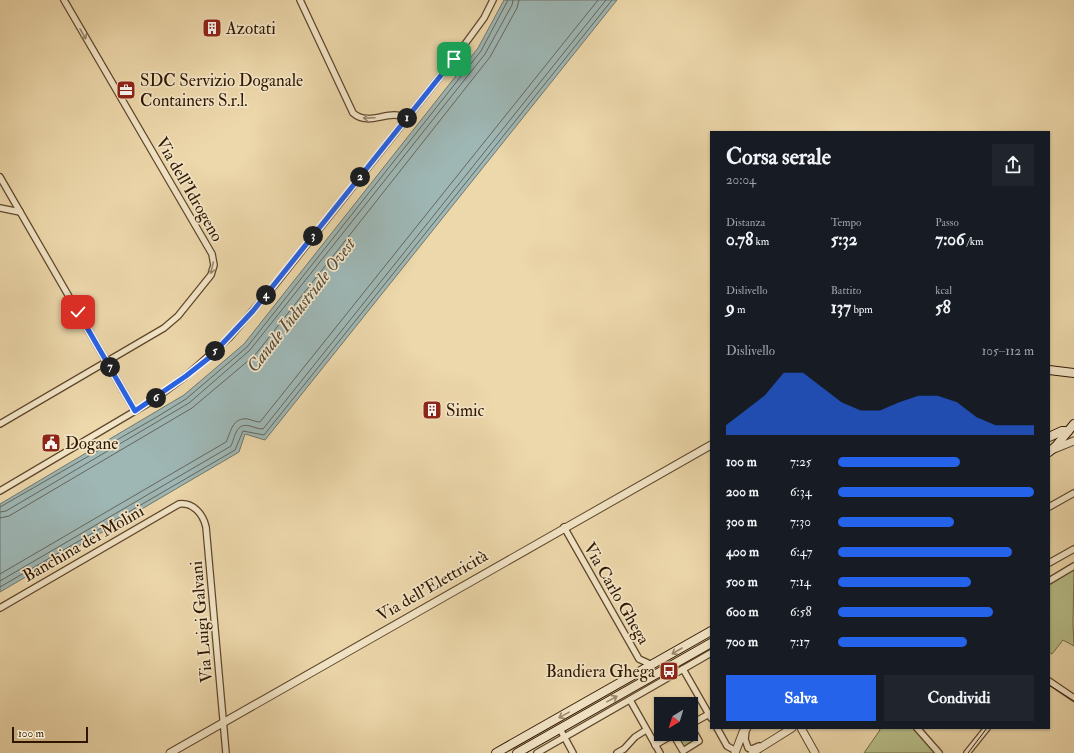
<!DOCTYPE html>
<html lang="it">
<meta charset="utf-8">
<style>
:root{--surface:#171b24;--page:#20242c;--text:#f1f3f6;--muted:#9ea1a6;--accent:#2563eb}
body{margin:0;font-family:"IM FELL Double Pica",serif;background:var(--page);color:var(--text);height:100vh;display:flex;flex-direction:column;font-size:15px;white-space:nowrap}
*{box-sizing:border-box;margin:0}
p{font-size:13px;color:var(--muted)}
.icon{flex:none;width:22px;height:22px;fill:none;stroke:currentColor;stroke-width:2;stroke-linecap:round;stroke-linejoin:round}
.map{position:relative;flex:1;overflow:hidden}
.drawer{position:absolute;left:710px;top:131px;width:340px;height:598px;display:flex;flex-direction:column;background:var(--surface);border-radius:0px;box-shadow:0 1px 3px #0004}
.drawer>*{flex:none}
.needle{width:26px;rotate:218deg}
.tools{position:absolute;left:654px;top:697px;display:grid;gap:8px}
.tools a{display:grid;place-items:center;width:44px;height:44px;border-radius:0px;background:var(--surface);box-shadow:0 1px 3px #0004;font-size:20px}
.scale{position:absolute;left:12px;bottom:10px;width:76px;box-sizing:border-box;padding-left:4px;border:2px solid #2f1600;border-top:0;font-size:11px;line-height:14px;white-space:nowrap;color:#2f1600;-webkit-text-stroke:3px #f3e6c8;paint-order:stroke}
.pin{position:absolute;display:grid;place-items:center;width:34px;height:34px;color:#fff;margin:-17px;border-radius:8px;box-shadow:0 2px 6px #0006}
.km{position:absolute;width:20px;height:20px;margin:-10px;border-radius:50%;background:#222;color:#fff;font-size:11px;line-height:20px;text-align:center}
.round{display:grid;place-items:center;flex:none;width:42px;height:42px;border-radius:0px;background:var(--page)}
.head{display:flex;align-items:center;justify-content:space-between;height:68px;padding:0 16px}
h1{font-size:22px;font-weight:700;line-height:30px}
.metrics{display:grid;grid-template-columns:repeat(3,1fr);gap:6px;height:68px;padding:4px 16px}
.metrics div{display:grid;align-content:center}
.metrics b{font-size:17px;font-weight:700}
.metrics small{font-size:11px;font-weight:400}
.metrics p{font-size:11px}
.chart{height:112px;padding:8px 16px}
.chart p{display:flex;justify-content:space-between}
.chart svg{width:100%;height:72px;margin-top:4px;fill:var(--accent);opacity:.7}
.button{display:flex;gap:8px;margin-top:auto;padding:8px 16px}
.button a{flex:1;height:46px;border-radius:0px;background:var(--accent);color:#fff;font-size:16px;font-weight:700;line-height:46px;text-align:center}
.button a+a{background:var(--page);color:var(--text)}
ul{padding:0 16px;list-style:none;font-size:13px}
li{display:grid;grid-template-columns:64px 48px 1fr;align-items:center;height:30px}
li i{height:10px;border-radius:5px;background:var(--accent)}
.map>svg:first-child{display:block}
.green{fill:#b7bf8a;stroke:#736a45}
.water{fill:#9eb7b5;stroke:#72776d}
.lines{fill:none;stroke-linecap:round;stroke-linejoin:round}
.shore{stroke:#66665a;stroke-width:1}
.minor-casing{stroke:#5e462b;stroke-width:8}
.tertiary-casing{stroke:#5e462b;stroke-width:9}
.secondary-casing{stroke:#2f1600;stroke-width:10}
.minor{stroke:#f3e6c8;stroke-width:5.5}
.tertiary{stroke:#f3e6c8;stroke-width:7}
.secondary{stroke:#f3e6c8;stroke-width:8}
.tram{stroke:#2f1600;stroke-width:1}
.oneway{stroke:#9b886e}
.route-casing{stroke:#fff;stroke-width:8}
.route{stroke:#2563eb;stroke-width:5}
.labels{text-anchor:middle;stroke-width:3.5;stroke-linejoin:round;paint-order:stroke}
.poi-label{font-size:17px;fill:#2f1600;stroke:#f3e6c8;text-anchor:start}
.street-label{font-size:17px;fill:#2f1600;stroke:#f3e6c8}
.water-label{font-size:18px;font-style:italic;fill:#564e3f;stroke:#f3e6c8}
</style>
<div class="map">
<svg width="1074" height="753" viewBox="0 0 1074 753">
<rect width="100%" height="100%" fill="#edd8ab"/>
<filter id="stains"><feTurbulence type="fractalNoise" baseFrequency=".005" numOctaves="4"/><feColorMatrix values="0 0 0 0 .2 0 0 0 0 .09 0 0 0 0 .02 0 0 0 .5 -.17"/></filter>
<radialGradient id="worn" r=".72"><stop offset=".6" stop-color="#630" stop-opacity="0"/><stop offset="1" stop-color="#630" stop-opacity=".3"/></radialGradient>
<g class="green">
<path d="M1074,569L1073,624L1074,646L1063,640L1052,654L1049,652V583Z"/>
<path d="M879,728H916L922,739L934,753H864L880,730Z"/>
<path d="M691,732L696,741L684,748L676,734H691Z"/>
</g>
<path class="water" d="M504,0H617L265,440L245,434L239,452L0,592V504L184,395L244,344L478,48Z"/>
<g class="lines">
<g class="shore">
<path d="M0,507L155,418L186,399L247,347L481,51L508,0"/>
<path d="M0,512L6,511L189,403L250,350L485,54L512,5L513,0"/>
<path d="M0,518L9,516L192,408L255,355L490,57L517,8L519,0"/>
<path d="M0,574L226,442C231,432 232,417 248,419C252,420 256,422 260,422L598,0"/>
<path d="M0,581L231,446C235,437 236,422 250,426C254,427 258,429 263,429L606,0"/>
<path d="M0,587L235,450L243,431L264,435L612,0"/>
</g>
<defs>
<g id="minor">
<path d="M300,0L353,113C370,128 390,107 406,119"/>
<path d="M0,177L135,411"/>
<path d="M0,208L20,212"/>
<path d="M0,424L164,328L178,316L211,275L214,265L212,254L64,0"/>
<path d="M0,491L152,401L186,376L230,337L274,286L454,59L484,18L493,0"/>
<path d="M1049,507L1074,493"/>
<path d="M564,527L639,659L652,665"/>
<path d="M1049,563L1074,549"/>
<path d="M1049,581L1074,566"/>
<path d="M0,608L179,504C193,502 203,514 206,527L226,753"/>
<path d="M683,669L711,718"/>
<path d="M1049,681L1074,698"/>
<path d="M630,700L660,753"/>
<path d="M691,724L709,714"/>
<path d="M717,728L727,746L736,751"/>
<path d="M917,728L939,753"/>
<path d="M560,729L573,753"/>
<path d="M746,730L745,739L748,748L752,749L759,746"/>
<path d="M673,734L683,751L699,741L691,727"/>
<path d="M655,745L674,734"/>
<path d="M537,753L711,653"/>
<path d="M617,753L624,749L635,737L646,730"/>
<path d="M967,753L987,728"/>
</g>
<g id="tertiary">
<path d="M1054,449L1074,441"/>
<path d="M801,728L815,753"/>
<path d="M170,753L711,445"/>
<path d="M735,753L743,732L747,728"/>
<path d="M752,753L792,728"/>
</g>
<g id="secondary">
<path d="M1049,370L1074,373"/>
<path d="M1049,437L1062,431H1068"/>
<path d="M1049,452L1056,446L1074,424"/>
<path d="M496,753L711,631"/>
<path d="M517,753L711,643"/>
</g>
</defs>
<use href="#minor" class="minor-casing"/>
<use href="#tertiary" class="tertiary-casing"/>
<use href="#secondary" class="secondary-casing"/>
<use href="#minor" class="minor"/>
<use href="#tertiary" class="tertiary"/>
<use href="#secondary" class="secondary"/>
<g class="tram">
<path d="M1049,685L1074,701"/>
<path d="M968,753L987,728"/>
</g>
</g>
<defs><path id="oneway-shaft" d="M-6 0H5M1.5-3L5.5 0L1.5 3" fill="none" stroke-width="1.6" stroke-linecap="round" stroke-linejoin="round"/></defs>
<g class="oneway">
<use href="#oneway-shaft" transform="translate(83 34) rotate(60)"/>
<use href="#oneway-shaft" transform="translate(369 118) rotate(178)"/>
<use href="#oneway-shaft" transform="translate(212 268) rotate(103)"/>
<use href="#oneway-shaft" transform="translate(677 651) rotate(150)"/>
<use href="#oneway-shaft" transform="translate(612 699) rotate(-29)"/>
<use href="#oneway-shaft" transform="translate(564 715) rotate(151)"/>
</g>
<g class="lines">
<defs>
<path id="route" d="M78,312L135,411L186,376L210,357L253,311L454,59"/>
</defs>
<use href="#route" class="route-casing"/>
<use href="#route" class="route"/>
</g>
<defs>
<symbol id="building-square" viewBox="-11 -11 22 22"><rect x="-9" y="-9" width="18" height="18" rx="4" fill="#8f2418" stroke="#f3e6c8"/><path d="M-4-6H4V6H1V3H-1V6H-4ZM-2.5-4.3h1.7v1.8h-1.7ZM.8-4.3h1.7v1.8H.8ZM-2.5-1h1.7V.8h-1.7ZM.8-1h1.7V.8H.8Z" fill="#fff"/></symbol>
<symbol id="office-square" viewBox="-11 -11 22 22"><rect x="-9" y="-9" width="18" height="18" rx="4" fill="#8f2418" stroke="#f3e6c8"/><path d="M-6-3h4V-5.5h4V-3h4V5H-6ZM-1-4.5V-3h2v-1.5ZM-6 0V1H6V0Z" fill="#fff"/></symbol>
<symbol id="civic-square" viewBox="-11 -11 22 22"><rect x="-9" y="-9" width="18" height="18" rx="4" fill="#8f2418" stroke="#f3e6c8"/><path d="M-.6-6.5H3V-4.5H.6V-3L4-1V1h2V6H-6V1h2V-1L-.6-3ZM-1.2 2.5V6h2.4V2.5Z" fill="#fff"/></symbol>
<symbol id="bus-square" viewBox="-11 -11 22 22"><rect x="-9" y="-9" width="18" height="18" rx="4" fill="#8f2418" stroke="#f3e6c8"/><path d="M-5-6H5V4H4V6H2V4H-2V6H-4V4H-5ZM-3.5-4V0h7V-4ZM-3.5 1.2v1.5H-2V1.2ZM2 1.2v1.5H3.5V1.2Z" fill="#fff"/></symbol>
</defs>
<g fill-rule="evenodd">
<use href="#building-square" x="201" y="17" width="22" height="22"/>
<use href="#office-square" x="115" y="79" width="22" height="22"/>
<use href="#building-square" x="421" y="399" width="22" height="22"/>
<use href="#civic-square" x="40" y="432" width="22" height="22"/>
<use href="#bus-square" x="658" y="660" width="22" height="22"/>
</g>
<g class="labels">
<g class="poi-label">
<text x="226" y="34">Azotati</text>
<text x="140" y="86">SDC Servizio Doganale<tspan x="140" dy="20">Containers S.r.l.</tspan></text>
<text x="446" y="416">Simic</text>
<text x="65" y="449">Dogane</text>
<text x="655" y="677" text-anchor="end">Bandiera Ghega</text>
</g>
<g class="street-label">
<text transform="translate(190 189) rotate(60)" y="6">Via dell'Idrogeno</text>
<text transform="translate(83 543) rotate(-30)" y="6">Banchina dei Molini</text>
<text transform="translate(432 585) rotate(-30)" y="6">Via dell'Elettricità</text>
<text transform="translate(617 593) rotate(60)" y="6">Via Carlo Ghega</text>
<text transform="translate(201 622) rotate(-95)" y="6">Via Luigi Galvani</text>
</g>
<g class="water-label">
<text transform="translate(301 305) rotate(-52)" y="6">Canale Industriale Ovest</text>
</g>
</g>
<rect width="100%" height="100%" filter="url(#stains)"/>
<rect width="100%" height="100%" fill="url(#worn)"/>
</svg>
<div class="tools">
<a><svg class="needle" viewBox="-14 -14 28 28"><path d="M0-13l5 13h-10z" fill="#e53935"/><path d="M0 13l5-13h-10z" fill="#9ea1a6"/></svg></a>
</div>
<div class="scale">100 m</div>
<div class="pin" style="left:454px;top:59px;background:#1e9e55"><svg class="icon" aria-label="arrive" viewBox="0 0 24 24"><path d="M6 21V4h12l-3 4 3 4H6"/></svg></div>
<div class="pin" style="left:78px;top:312px;background:#d93025"><svg class="icon" aria-label="check" viewBox="0 0 24 24"><path d="M5 12l5 5 9-10"/></svg></div>
<b class="km" style="left:407px;top:118px">1</b>
<b class="km" style="left:360px;top:177px">2</b>
<b class="km" style="left:313px;top:236px">3</b>
<b class="km" style="left:266px;top:295px">4</b>
<b class="km" style="left:215px;top:351px">5</b>
<b class="km" style="left:156px;top:398px">6</b>
<b class="km" style="left:110px;top:367px">7</b>
<section class="drawer">
<div class="head"><div><h1>Corsa serale</h1><p>20:04</p></div><a class="round"><svg class="icon" aria-label="share" viewBox="0 0 24 24"><path d="M12 15V3M7 8l5-5 5 5M5 13v7h14v-7"/></svg></a></div>
<div class="metrics">
<div><p>Distanza</p><b>0.78<small> km</small></b></div>
<div><p>Tempo</p><b>5:32</b></div>
<div><p>Passo</p><b>7:06<small> /km</small></b></div>
</div>
<div class="metrics">
<div><p>Dislivello</p><b>9<small> m</small></b></div>
<div><p>Battito</p><b>137<small> bpm</small></b></div>
<div><p>kcal</p><b>58</b></div>
</div>
<div class="chart"><p><span>Dislivello</span>105–112 m</p>
<svg viewBox="0 0 160 44" preserveAspectRatio="none"><path d="M0 44V38L10 29L20 20L30 6L40 6L50 15L60 24L70 29L80 29L90 24L100 20L110 20L120 24L130 33L140 38L150 38L160 38V44z"/></svg>
</div>
<ul>
<li><b>100 m</b>7:25<i style="width:62%"></i></li>
<li><b>200 m</b>6:34<i style="width:100%"></i></li>
<li><b>300 m</b>7:30<i style="width:59%"></i></li>
<li><b>400 m</b>6:47<i style="width:89%"></i></li>
<li><b>500 m</b>7:14<i style="width:68%"></i></li>
<li><b>600 m</b>6:58<i style="width:79%"></i></li>
<li><b>700 m</b>7:17<i style="width:66%"></i></li>
</ul>
<div class="button"><a>Salva</a><a>Condividi</a></div>
</section>
</div>
